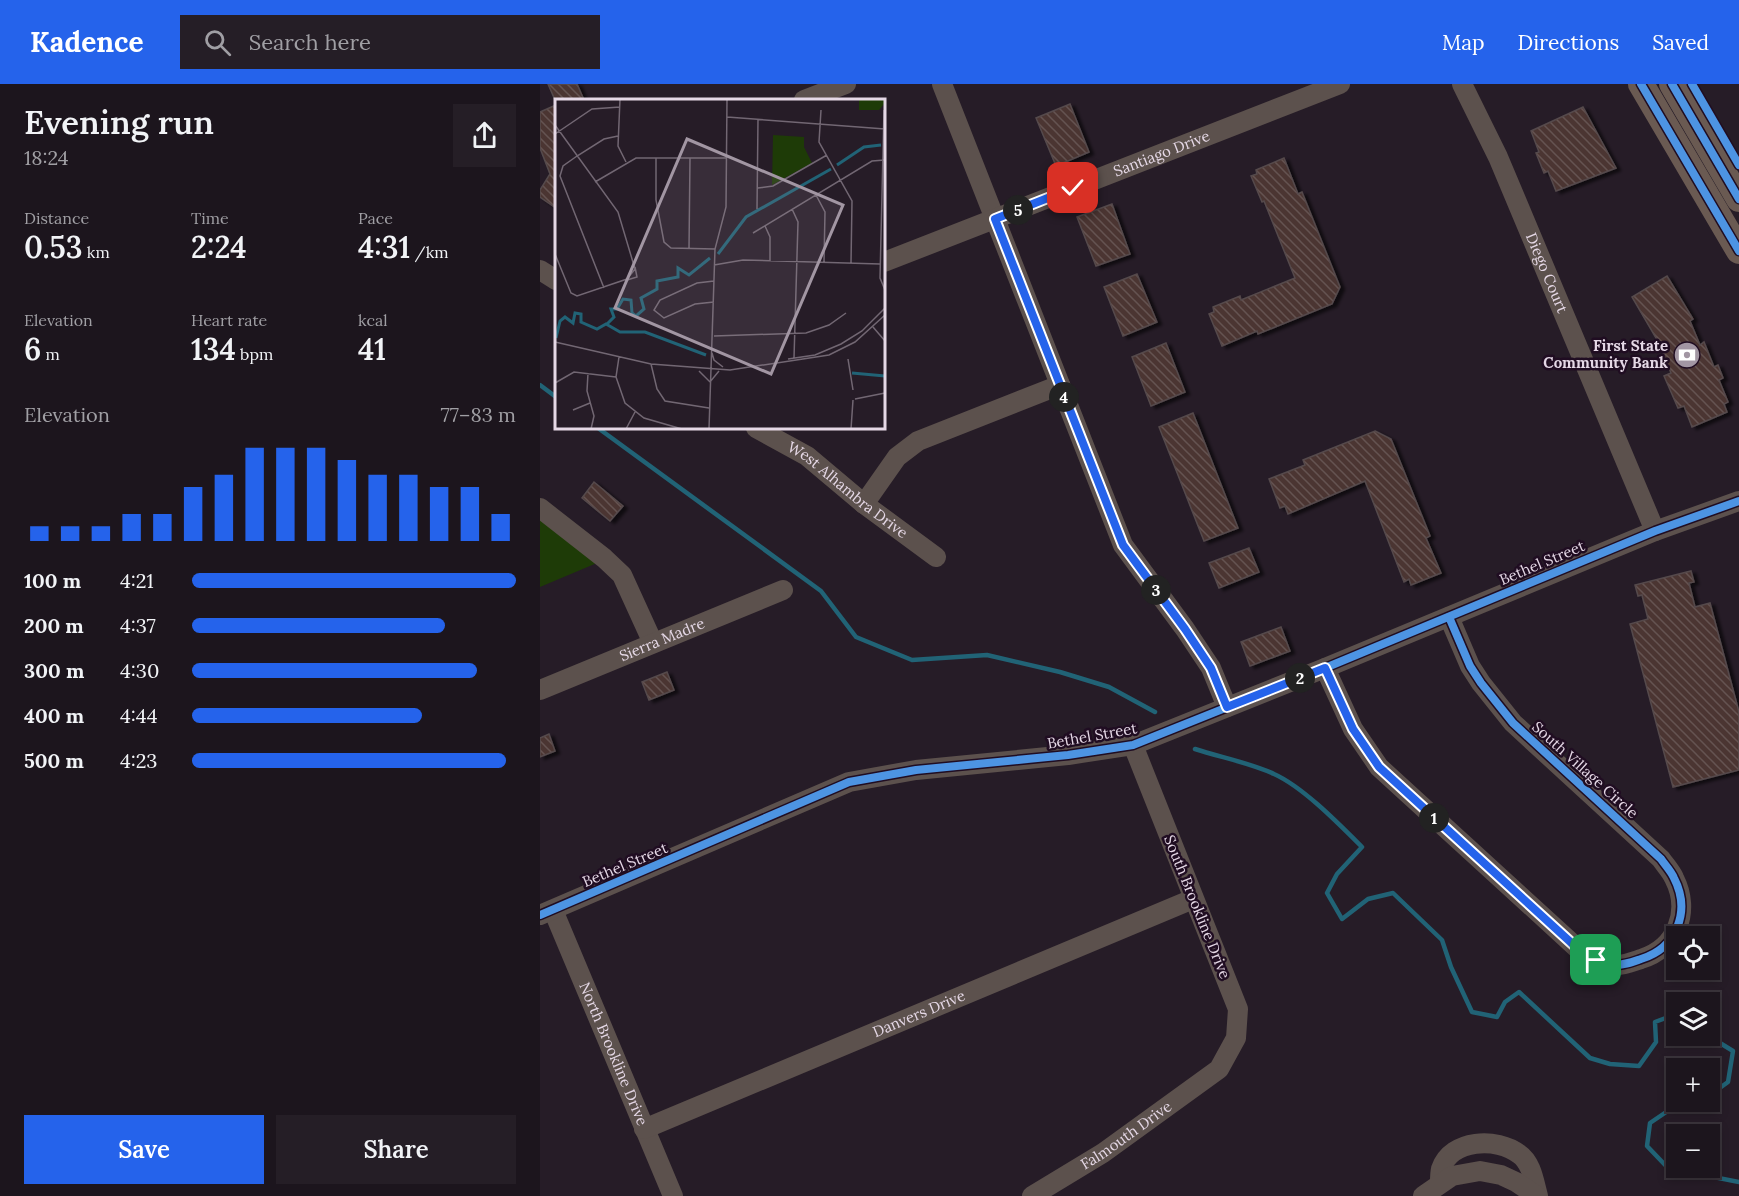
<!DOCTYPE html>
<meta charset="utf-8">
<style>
:root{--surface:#1c151d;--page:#251e26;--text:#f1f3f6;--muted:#a09fa4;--line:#3a343b;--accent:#2563eb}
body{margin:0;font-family:Lora,serif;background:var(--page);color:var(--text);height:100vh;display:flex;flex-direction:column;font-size:22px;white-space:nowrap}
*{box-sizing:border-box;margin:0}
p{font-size:20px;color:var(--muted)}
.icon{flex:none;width:33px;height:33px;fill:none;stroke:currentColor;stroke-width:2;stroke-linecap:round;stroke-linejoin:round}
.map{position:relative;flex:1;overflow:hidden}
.sheet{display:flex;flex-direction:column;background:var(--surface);width:540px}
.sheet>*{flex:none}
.fabs{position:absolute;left:1126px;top:842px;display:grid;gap:12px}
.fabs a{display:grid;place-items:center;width:54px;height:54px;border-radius:0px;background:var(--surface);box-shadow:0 3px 9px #0003,0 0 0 2px var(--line);font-size:30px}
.pin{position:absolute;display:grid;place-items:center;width:51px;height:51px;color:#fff;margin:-26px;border-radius:12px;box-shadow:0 3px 9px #0006}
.km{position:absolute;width:30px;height:30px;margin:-15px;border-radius:50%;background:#222;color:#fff;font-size:16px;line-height:30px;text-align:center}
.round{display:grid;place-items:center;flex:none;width:63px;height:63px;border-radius:0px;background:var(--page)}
.head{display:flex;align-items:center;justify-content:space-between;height:102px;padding:0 24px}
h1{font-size:33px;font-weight:600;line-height:45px}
.figures{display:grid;grid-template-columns:repeat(3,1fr);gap:9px;height:102px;padding:6px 24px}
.figures div{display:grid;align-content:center}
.figures b{font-size:30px;font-weight:600}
.figures small{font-size:16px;font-weight:400}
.figures p{font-size:16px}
.chart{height:168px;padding:12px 24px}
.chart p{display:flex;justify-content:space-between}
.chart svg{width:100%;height:108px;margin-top:6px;stroke:var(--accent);stroke-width:6}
.primary-button{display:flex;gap:12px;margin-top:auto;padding:12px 24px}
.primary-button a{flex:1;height:69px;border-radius:0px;background:var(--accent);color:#fff;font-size:24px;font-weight:600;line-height:69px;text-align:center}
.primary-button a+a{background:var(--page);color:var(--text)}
ul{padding:0 24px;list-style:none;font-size:20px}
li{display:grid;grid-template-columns:96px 72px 1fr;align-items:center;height:45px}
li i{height:15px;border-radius:8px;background:var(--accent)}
header{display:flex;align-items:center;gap:36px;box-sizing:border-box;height:84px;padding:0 30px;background:var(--accent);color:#fff}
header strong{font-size:28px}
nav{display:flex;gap:33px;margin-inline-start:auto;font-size:21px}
.search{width:420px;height:54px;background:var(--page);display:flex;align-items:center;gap:15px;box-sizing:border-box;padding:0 21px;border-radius:0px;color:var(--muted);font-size:22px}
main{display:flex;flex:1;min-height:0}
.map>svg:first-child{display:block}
.green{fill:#1e3b07}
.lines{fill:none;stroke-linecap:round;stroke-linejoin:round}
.stream{stroke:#216376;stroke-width:4.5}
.building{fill:url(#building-back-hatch);stroke:#554a4c;stroke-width:1.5;filter:url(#shadow)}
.minor{stroke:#5c514d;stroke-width:20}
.major{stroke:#6a5a52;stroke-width:26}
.cycleway-casing{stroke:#200d22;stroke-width:11}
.cycleway{stroke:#4d94e3;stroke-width:8}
.route-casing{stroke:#fff;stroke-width:12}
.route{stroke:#2563eb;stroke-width:8}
.labels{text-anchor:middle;stroke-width:5;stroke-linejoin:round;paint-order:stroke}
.street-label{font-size:15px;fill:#e5d8e6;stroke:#200d22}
.poi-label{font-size:15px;font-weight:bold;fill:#e5d8e6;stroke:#200d22;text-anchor:end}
.inset-river{fill:none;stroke:#216376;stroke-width:3}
.inset-road{fill:none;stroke:#726773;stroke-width:1.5}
.view{fill:#a296a3;fill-opacity:0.15;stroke:#a296a3;stroke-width:3}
.inset-edge{fill:none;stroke:#e5d8e6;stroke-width:3}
</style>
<header>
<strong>Kadence</strong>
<div class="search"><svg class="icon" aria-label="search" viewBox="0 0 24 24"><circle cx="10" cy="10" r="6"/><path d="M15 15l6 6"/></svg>Search here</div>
<nav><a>Map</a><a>Directions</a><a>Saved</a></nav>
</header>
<main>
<section class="sheet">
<div class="head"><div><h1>Evening run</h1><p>18:24</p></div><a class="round"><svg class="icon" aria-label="share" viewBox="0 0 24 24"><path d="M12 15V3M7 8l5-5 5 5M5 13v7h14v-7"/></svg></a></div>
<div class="figures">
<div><p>Distance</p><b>0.53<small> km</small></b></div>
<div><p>Time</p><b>2:24</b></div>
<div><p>Pace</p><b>4:31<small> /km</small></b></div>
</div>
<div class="figures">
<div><p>Elevation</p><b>6<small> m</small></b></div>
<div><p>Heart rate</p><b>134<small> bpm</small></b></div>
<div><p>kcal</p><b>41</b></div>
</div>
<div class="chart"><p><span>Elevation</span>77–83 m</p>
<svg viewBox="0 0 160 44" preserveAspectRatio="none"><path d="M5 44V38M15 44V38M25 44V38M35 44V33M45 44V33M55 44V22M65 44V17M75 44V6M85 44V6M95 44V6M105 44V11M115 44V17M125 44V17M135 44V22M145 44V22M155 44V33"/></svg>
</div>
<ul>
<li><b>100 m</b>4:21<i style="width:100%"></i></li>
<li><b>200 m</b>4:37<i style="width:78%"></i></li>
<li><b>300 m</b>4:30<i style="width:88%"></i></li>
<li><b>400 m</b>4:44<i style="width:71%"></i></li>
<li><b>500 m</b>4:23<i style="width:97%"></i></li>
</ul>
<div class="primary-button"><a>Save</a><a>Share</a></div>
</section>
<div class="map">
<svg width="1199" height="1112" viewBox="0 0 1199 1112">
<defs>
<pattern id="building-back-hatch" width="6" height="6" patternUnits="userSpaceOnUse" patternTransform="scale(1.5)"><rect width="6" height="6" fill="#4b3633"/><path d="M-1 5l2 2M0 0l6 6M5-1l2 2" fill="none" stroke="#655251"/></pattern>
<filter id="shadow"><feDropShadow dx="4.5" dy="2.5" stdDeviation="1.5" flood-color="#0009"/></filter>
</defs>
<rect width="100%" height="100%" fill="#261c27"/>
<path class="green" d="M0,436L57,479L0,503Z"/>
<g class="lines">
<g class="stream">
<path d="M0,301L16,313"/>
<path d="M58,344L281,507L316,553L372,576L447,571L520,588L569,603L615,628"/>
<path d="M655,665C679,673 711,679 734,690C763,703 799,740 822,763L797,790L787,809L802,835L828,815L853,809L902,856L911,883L932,928L957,933L965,918L979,908L1050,974L1070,980L1099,982L1116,958L1115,938L1134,931L1137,933"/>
<path d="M1167,951L1193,967L1188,998L1170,1011"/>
<path d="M1153,1017L1138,1020L1110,1039L1107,1062L1128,1084L1199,1098"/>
</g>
</g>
<g class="building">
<path d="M8,0H37L44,16H15Z"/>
<path d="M530,20L549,68L516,82L496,34Z"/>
<path d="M16,21V124L0,113V106L10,90L0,64V28Z"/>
<path d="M1043,23L1076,84L1016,107L1008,87L1004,89L996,69L999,68L991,47Z"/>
<path d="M744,74L758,110L762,108L800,203L792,220L718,250L717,247L682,262L669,230L674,228L673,223L700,212L701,216L755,194L724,117L722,118L711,92L717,90L716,86Z"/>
<path d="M572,120L590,170L556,182L537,133Z"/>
<path d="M597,190L617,238L583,252L564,203Z"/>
<path d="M1127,192L1153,235L1150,237L1160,261L1164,258L1174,283L1178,281L1183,294L1179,296L1188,318L1184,320L1187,328L1152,343L1144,322L1138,324L1124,292L1131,289L1119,259L1092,213Z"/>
<path d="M626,259L645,308L611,322L592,273Z"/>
<path d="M653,329L698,444L664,457L619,343Z"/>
<path d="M835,347L851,355L890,452L886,454L901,489L871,501L869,495L864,498L825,397L748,430L745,422L740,424L729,395L765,381L763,376Z"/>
<path d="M54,398L83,422L70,437L42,414Z"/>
<path d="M709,464L719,488L679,504L669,479Z"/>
<path d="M1151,487L1154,498L1149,499L1155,523L1170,519L1199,628V686L1133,703L1090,540L1108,535L1102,511L1098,512L1095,501Z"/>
<path d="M741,543L750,567L710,582L701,558Z"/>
<path d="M127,588L134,606L109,616L102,598Z"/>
<path d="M9,650L15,667L0,673V654Z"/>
</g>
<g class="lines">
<g class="minor">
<path d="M402,0L583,461L645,545L671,584L687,623"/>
<path id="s1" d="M922,0L958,73L1115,447"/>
<path d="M264,16L306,0"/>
<path id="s2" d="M344,178L800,0"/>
<path d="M0,186L16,196"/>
<path id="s3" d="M216,344L267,372L324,420L396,473"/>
<path d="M324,420L357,373L378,357L520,301"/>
<path d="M0,424L64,474L82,491L113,559"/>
<path d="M785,584L813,645L839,683L1037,864C1048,871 1057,877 1070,880C1080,883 1092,878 1101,875C1137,864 1151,827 1134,794C1131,787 1125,781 1121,775L973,639L941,599L930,582L909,533"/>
<path id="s4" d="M0,606L243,506"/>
<path id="s5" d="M13,826L133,1112"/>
<path d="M0,831L309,698L376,686L528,671L593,661L785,584L1115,447L1199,417"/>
<path id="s6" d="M104,1045L653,815"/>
<path d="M900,1099C900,1095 900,1089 901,1085C911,1055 957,1053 979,1070C992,1079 994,1098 998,1112"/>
<path id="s7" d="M492,1112L563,1069L679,985L696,954L698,925L593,661"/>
<path d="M883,1112L912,1092L940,1087L961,1091L976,1098L997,1112"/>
</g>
<g class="major">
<path d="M1101,0L1199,167"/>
<path d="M1132,0L1199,115"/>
</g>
<defs>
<g id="cycleway">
<path d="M1101,0L1199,167"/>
<path d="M1132,0L1199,115"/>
<path d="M1152,0L1199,81"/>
<path d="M785,584L813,645L839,683L1037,864C1048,871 1057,877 1070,880C1080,883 1092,878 1101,875C1137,864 1151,827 1134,794C1131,787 1125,781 1121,775L973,639L941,599L930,582L909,533"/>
<path d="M0,831L309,698L376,686L528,671L593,661L785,584L1115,447L1199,417"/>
</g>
</defs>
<use href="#cycleway" class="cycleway-casing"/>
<use href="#cycleway" class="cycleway"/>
</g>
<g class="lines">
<defs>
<path id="route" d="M533,104L455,135L583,461L645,545L671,584L687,623L785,584L813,645L839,683L1037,864L1056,876"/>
</defs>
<use href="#route" class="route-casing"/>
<use href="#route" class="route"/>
</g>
<defs>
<symbol id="bank-disc" viewBox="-11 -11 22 22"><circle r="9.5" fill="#a296a3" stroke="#200d22"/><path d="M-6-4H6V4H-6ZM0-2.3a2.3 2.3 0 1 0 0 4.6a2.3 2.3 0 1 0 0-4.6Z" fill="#fff"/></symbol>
</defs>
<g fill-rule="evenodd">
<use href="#bank-disc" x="1132" y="256" width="30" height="30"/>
</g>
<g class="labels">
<g class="street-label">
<text dy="5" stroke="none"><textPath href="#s2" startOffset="298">Santiago Drive</textPath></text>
<text dy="5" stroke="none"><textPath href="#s1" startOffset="207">Diego Court</textPath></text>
<text dy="5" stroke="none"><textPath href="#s3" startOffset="111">West Alhambra Drive</textPath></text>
<text transform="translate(1002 479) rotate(-23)" y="5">Bethel Street</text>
<text dy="5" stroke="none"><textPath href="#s4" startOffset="132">Sierra Madre</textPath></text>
<text transform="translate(552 652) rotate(-10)" y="5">Bethel Street</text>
<text transform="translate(1045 686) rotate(42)" y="5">South Village Circle</text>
<text transform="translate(85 781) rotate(-23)" y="5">Bethel Street</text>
<text transform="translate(657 823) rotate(68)" y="5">South Brookline Drive</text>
<text dy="5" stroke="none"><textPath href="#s6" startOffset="298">Danvers Drive</textPath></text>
<text dy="5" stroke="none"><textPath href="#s5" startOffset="156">North Brookline Drive</textPath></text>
<text dy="5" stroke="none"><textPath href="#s7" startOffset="112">Falmouth Drive</textPath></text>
</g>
<g class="poi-label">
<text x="1128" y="267">First State<tspan x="1128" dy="17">Community Bank</tspan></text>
</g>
</g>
<g transform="translate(15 15)">
<rect width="330" height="330" fill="#261c27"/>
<path d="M304,0H329V5L324,11H304ZM218,36L249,38V48L257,64L217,86Z" fill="#1e3b07"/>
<path class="inset-river" d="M282,66L309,48L326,46M163,155L191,118L276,70M52,225L59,218L56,210H62L68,200L76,201L77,214L81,217L89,210L86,199L102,190V182L123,178V169L134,176L155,159M1,239L5,222L10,218L18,224L20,214L26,215V223L42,230L51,225L65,233H90L151,256M297,274L330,277"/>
<path class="inset-road" d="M65,0L63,47L71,63M266,11L264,43L297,102L296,164M329,11L325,179L330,191M172,18L330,30M0,26L63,113L80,170L72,180L22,197L16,194L0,155M0,35L37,10L65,8M101,59V101L109,143L116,149L160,150M40,83L81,59H171M203,89L218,87L272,56M261,96L270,113L269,163M202,110L203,20M237,110L243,123L239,259M210,127L215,138V162M198,134L317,62L330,61M134,150L135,59M159,166L188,161L325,165M72,181L82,178L80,168M49,189L5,77L8,67L22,57L49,40L63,37M159,203L140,205L109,219L99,211L105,201L142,184L159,182M318,228L330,242M159,237L251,234L274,226L291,214M0,243L96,265L175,271L274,256L300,243L330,216M157,254L159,261L168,268M64,258L61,278L70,304L89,319L127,330M233,260L260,256L286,245L307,232L330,209M293,260L298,291M96,265L102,290L110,302L154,309M144,272L155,283L164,272M33,274L32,292L39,317L36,330M0,284L19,273L61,278M300,300L330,294M18,311L35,304M71,330L80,313M154,330L160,150L171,108L172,0M296,330L298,301"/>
<path class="view" d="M132,40L288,106L216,275L60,209Z"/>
<rect width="330" height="330" class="inset-edge"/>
</g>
</svg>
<div class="fabs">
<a><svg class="icon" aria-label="locate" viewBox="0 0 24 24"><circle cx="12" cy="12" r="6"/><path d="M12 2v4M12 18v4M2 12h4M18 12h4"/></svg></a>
<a><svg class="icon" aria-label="layers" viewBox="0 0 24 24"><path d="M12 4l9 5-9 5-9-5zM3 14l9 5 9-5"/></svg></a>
<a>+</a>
<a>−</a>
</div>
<div class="pin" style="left:1056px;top:876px;background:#1e9e55"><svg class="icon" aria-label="arrive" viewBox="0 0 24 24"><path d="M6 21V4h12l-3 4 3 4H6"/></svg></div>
<div class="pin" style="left:533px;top:104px;background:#d93025"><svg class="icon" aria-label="check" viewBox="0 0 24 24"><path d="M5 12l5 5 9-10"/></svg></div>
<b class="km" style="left:894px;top:734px">1</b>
<b class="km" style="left:760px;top:594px">2</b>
<b class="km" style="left:616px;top:506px">3</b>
<b class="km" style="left:524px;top:313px">4</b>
<b class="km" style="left:478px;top:126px">5</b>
</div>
</main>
